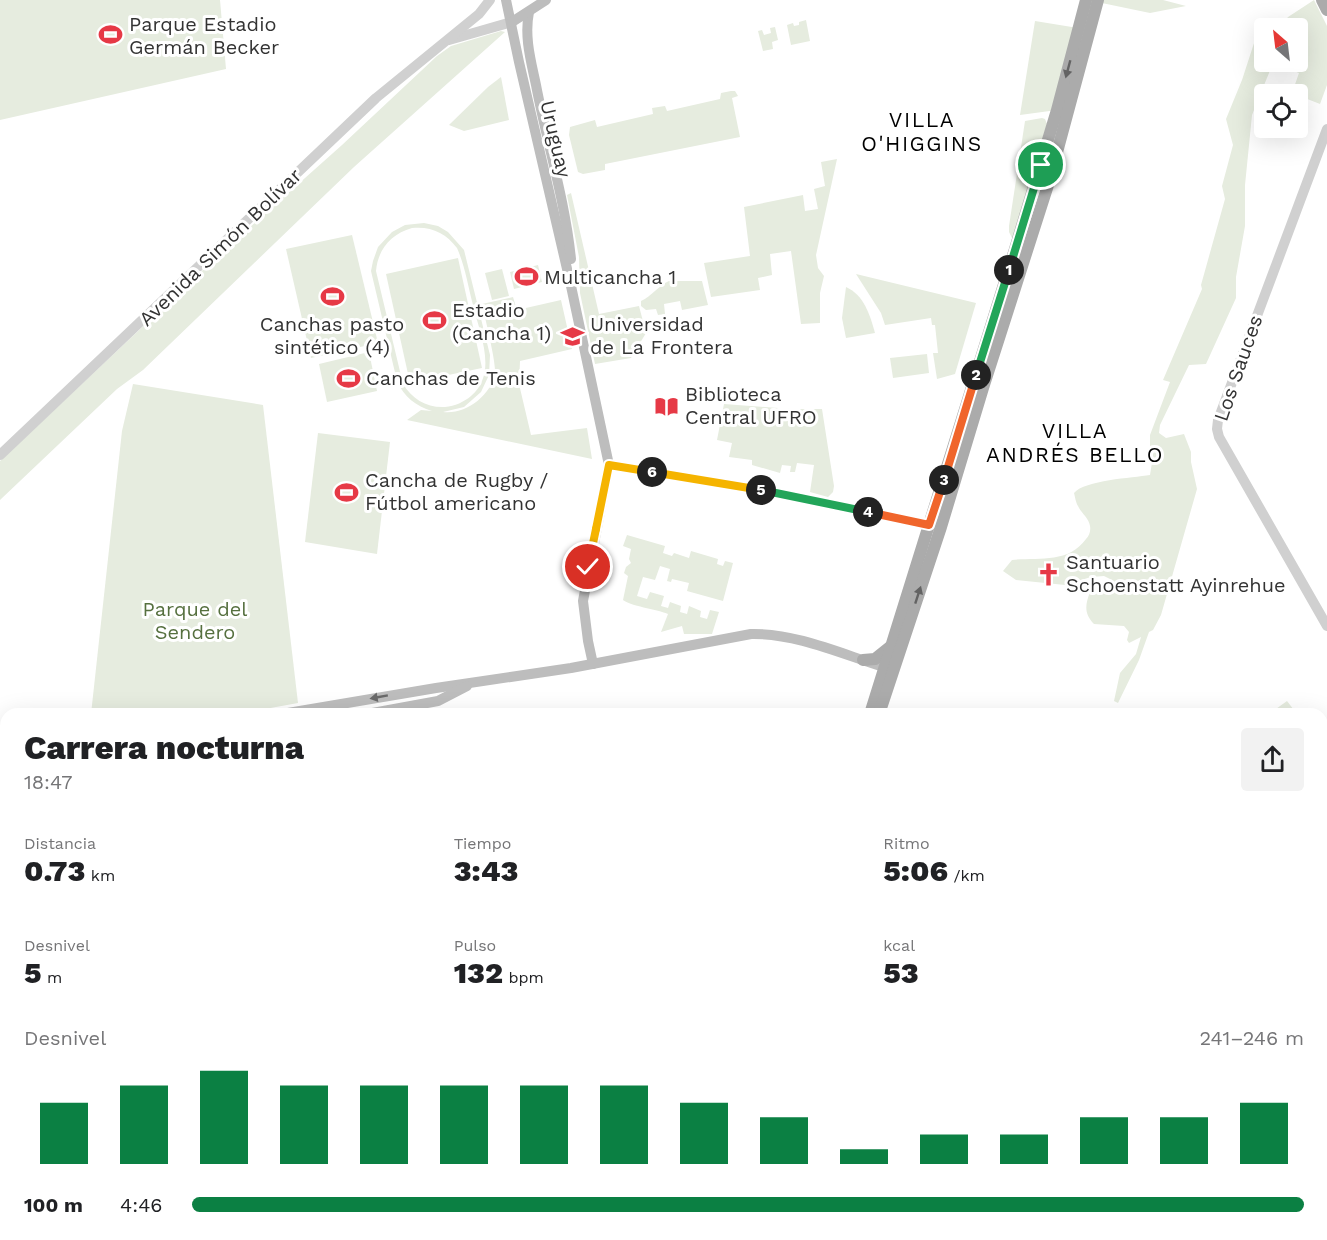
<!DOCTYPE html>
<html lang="es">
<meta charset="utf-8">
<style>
:root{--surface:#fff;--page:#f2f2f2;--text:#202124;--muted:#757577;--accent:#0b8043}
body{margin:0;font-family:"Work Sans",sans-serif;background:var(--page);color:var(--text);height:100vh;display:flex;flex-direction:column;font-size:22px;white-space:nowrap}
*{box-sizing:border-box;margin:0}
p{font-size:20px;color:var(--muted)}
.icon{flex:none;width:33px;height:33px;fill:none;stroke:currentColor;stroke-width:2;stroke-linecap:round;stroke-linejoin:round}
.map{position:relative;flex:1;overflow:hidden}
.panel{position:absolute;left:0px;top:708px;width:1328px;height:532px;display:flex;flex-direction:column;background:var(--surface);border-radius:18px 18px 0 0;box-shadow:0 6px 24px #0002}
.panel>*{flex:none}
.needle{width:39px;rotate:332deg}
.tools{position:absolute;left:1254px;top:18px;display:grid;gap:12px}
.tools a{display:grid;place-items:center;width:54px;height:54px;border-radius:6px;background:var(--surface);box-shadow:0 6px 24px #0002;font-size:30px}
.pin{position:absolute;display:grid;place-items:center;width:51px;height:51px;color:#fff;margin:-26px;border:3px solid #fff;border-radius:50%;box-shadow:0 2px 6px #0007}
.km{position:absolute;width:30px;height:30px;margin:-15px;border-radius:50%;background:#222;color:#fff;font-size:16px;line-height:30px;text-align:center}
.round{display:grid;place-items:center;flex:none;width:63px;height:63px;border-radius:6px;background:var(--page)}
.headline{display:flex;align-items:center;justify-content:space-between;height:102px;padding:0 24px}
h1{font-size:33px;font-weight:800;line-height:45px}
.metrics{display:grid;grid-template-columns:repeat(3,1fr);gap:9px;height:102px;padding:6px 24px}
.metrics div{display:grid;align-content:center}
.metrics b{font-size:30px;font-weight:800}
.metrics small{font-size:16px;font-weight:400}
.metrics p{font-size:16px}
.chart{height:168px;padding:12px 24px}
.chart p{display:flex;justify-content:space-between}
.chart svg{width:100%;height:108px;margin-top:6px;stroke:var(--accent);stroke-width:6}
ul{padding:0 24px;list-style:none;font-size:20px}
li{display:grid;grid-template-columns:96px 72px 1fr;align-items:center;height:45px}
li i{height:15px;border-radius:8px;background:var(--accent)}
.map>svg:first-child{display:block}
.green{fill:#e6ecdf;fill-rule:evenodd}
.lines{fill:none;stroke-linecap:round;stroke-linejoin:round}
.tertiary{stroke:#d0d0d0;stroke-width:10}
.secondary{stroke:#bdbdbd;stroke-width:10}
.primary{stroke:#ababab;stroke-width:12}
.oneway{fill:#636363}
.oneway2{fill:#6a6a6a}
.split-1-casing{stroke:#fff;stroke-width:12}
.split-2-casing{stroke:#fff;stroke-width:12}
.split-3-casing{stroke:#fff;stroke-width:12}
.split-4-casing{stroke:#fff;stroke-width:12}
.split-5-casing{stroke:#fff;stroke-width:12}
.split-6-casing{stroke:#fff;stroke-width:12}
.split-7-casing{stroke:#fff;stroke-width:12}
.split-8-casing{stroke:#fff;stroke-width:12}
.split-1{stroke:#22a559;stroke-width:8}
.split-2{stroke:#22a559;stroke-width:8}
.split-3{stroke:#f0652b;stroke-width:8}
.split-4{stroke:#f0652b;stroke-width:8}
.split-5{stroke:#22a559;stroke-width:8}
.split-6{stroke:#f5b400;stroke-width:8}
.split-7{stroke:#f5b400;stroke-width:8}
.split-8{stroke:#f5b400;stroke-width:8}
.labels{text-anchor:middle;stroke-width:6;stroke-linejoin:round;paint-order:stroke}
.poi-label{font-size:20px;fill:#333;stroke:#fff;text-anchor:start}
.street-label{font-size:20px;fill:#333;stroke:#fff}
.park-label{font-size:20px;fill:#56703f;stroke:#fff}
.neighbourhood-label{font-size:21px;letter-spacing:1.5px;fill:#000;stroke:#fff}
</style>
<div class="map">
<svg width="1327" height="1240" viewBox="0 0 1327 1240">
<rect width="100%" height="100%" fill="#fff"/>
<g class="green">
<path d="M0,0H220L226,69L0,120Z"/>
<path d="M1086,0H1163L1186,6L1150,13L1097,2L1057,110L1020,115L1035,21L1078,28Z"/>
<path d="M1314,0L1327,26V85L1320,104L1292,93L1299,73L1273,63L1252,115L1245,185V226L1236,277V298L1206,364L1189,365L1160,425L1159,433L1166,438L1184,434L1191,452V462L1197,489L1161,615L1153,630L1149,632L1139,660L1118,703L1114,701L1120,673L1136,654L1141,637L1129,643L1127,640L1129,632L1124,626L1094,624C1084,614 1085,605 1090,592L1108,587L1112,580L1104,576L1091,577L1065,585L1016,580L1003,571L1012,560C1038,557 1068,564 1086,539C1089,536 1091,531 1090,526C1089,518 1081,513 1078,506C1076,503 1075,497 1074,493C1085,480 1132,478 1150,475L1153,456L1150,446V435L1170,382L1163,380L1202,289L1201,285L1225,199L1222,186L1233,145L1226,119L1242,80L1256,37L1264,39V62H1298V28H1280L1288,17Z"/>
<path d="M806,20L810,41L791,45L787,25L793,23L794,26L799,25V22Z"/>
<path d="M775,27L778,40L772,42L773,49L763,51L758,31L762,30L764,35L771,33L770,28Z"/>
<path d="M501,31L505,32L354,167L143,370L117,389L0,500V461L220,254L342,145L437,56L451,46Z"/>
<path d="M501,77L509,120L464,131L449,125L488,87Z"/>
<path d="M731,91H735L738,96L732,98L740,137L605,164V170L583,174L578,172L569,135L570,127L595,120L597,127L653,114L652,108L665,106L667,111L720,99L721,93Z"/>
<path d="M1042,118L1045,119L1047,124L1013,240L1009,232V226L1025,121Z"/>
<path d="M837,159L816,255L818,268L824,276L820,293V323L801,324L791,251L770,254L772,275L758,278L760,290L711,297L704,263L750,256L744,207L803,195L805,211L818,209L814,189L825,186L821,162Z"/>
<path d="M571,193L599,314L639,306L646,333L631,358L595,364L580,293L579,257L567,195Z"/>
<path d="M424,223L438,226L448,232L464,250L490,355L489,375L481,392L464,407L443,412C465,415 491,396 495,373C496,361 485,318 482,304L513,297L517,310L561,300L572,349L520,361L519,384L531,435L587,428L592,459L407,420L421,410L432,411C416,406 404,397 397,381L371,271L373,261L378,247L392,232L405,225ZM412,228C431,226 446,233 457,248C465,266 468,286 473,305C480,335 498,373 471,396C464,402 455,406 445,407C427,408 412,399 403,384L376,271C378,249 391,234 412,228Z"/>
<path d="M352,235L378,343L311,358L286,249Z"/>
<path d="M458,258L482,368L410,383L386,274Z"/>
<path d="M538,265L542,282L514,289L510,272Z"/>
<path d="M502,269L509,296L492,300L485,273Z"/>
<path d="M856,274L976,303L955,374L937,379L933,353H938L935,325H932L931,318L885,325L881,313Z"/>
<path d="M669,281H702L708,305L682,310L680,301L664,304L665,314L658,315L656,309L646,310L641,306V301C652,296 658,286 669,281Z"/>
<path d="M846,287C864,295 870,315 875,333L846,338L842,318Z"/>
<path d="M369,352L377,391L327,402L319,364Z"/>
<path d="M927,354L929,373L893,378L890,358Z"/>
<path d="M133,384L263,405L298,703L237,714H91L122,431Z"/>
<path d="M724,404C757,406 789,410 822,409L834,486L833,492L828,497L810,492L814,465L797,463L795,472H790L791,466L782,465L780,473L752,465V460L729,457L732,443L717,440Z"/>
<path d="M318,433L390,442L377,554L305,542Z"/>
<path d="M627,535L665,546L663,553L672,556L674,553L689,558L691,551L718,559L717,564L723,566L725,561L733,563L723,601L687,591L689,583L672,579L671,582L667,581L670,569L660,566L655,580L643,577L637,596L647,599L650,592L664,596L661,606L668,608L670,602L681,606L680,612L687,614L689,606L701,611L700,617L707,619L710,610L719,612L712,634H684L682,626L661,632L668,614C656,609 630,606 623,600L628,576L624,573L626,567L631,563L629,559L631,549L623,546Z"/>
<path d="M1287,701L1297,714H1269Z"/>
<path d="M1114,1234L1200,1235L1205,1240H1108Z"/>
</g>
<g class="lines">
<g class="tertiary">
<path d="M449,40L512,22"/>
<path d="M1327,129L1218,420L1217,429L1219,437L1327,626"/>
<path d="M0,455L376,98L479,14L490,0"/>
<path d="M609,465L770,492L936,526"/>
<path d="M0,1114L6,1111"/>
<path d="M0,1210L6,1220"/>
<path d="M15,1234L18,1240"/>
<path d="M1324,1240L1327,1237"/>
</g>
<g class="secondary">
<path d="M506,0L519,62L571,286L609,465L583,601L588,641L593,664"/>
<path d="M529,12C524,37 531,61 536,85C547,143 565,200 571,259"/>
<path d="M512,22L546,0"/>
<path d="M282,714L436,688L571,668L751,634C798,633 846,656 890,669"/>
<path d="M367,714L438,701L467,686"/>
<path d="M0,766L6,765"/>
<path d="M0,782L6,781"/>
</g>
<g class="primary">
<path d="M1322,0L1327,10"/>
<path d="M863,660L875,659L890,647"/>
<path d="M870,714L1015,249L1057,110L1086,0"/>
<path d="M879,714L941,527L983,388L1049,182L1098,0"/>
<path d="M1322,784L1327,780"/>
<path d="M1322,805L1327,801"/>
<path d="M613,1240L621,1234"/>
<path d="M637,1240L645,1234"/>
</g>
</g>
<defs><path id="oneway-solid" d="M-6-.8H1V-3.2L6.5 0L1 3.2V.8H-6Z" transform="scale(1.5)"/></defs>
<g class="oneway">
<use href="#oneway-solid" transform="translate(1068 69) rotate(105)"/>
<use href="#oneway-solid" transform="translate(918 595) rotate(-72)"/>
</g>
<use class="oneway2" href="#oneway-solid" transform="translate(379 697) rotate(170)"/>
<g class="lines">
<defs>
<path id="split-1" d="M1009,270L1041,165"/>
<path id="split-2" d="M976,375L1009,270"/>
<path id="split-3" d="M944,480L976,375"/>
<path id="split-4" d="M868,512L929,525L944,480"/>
<path id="split-5" d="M761,490L868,512"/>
<path id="split-6" d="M652,472L761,490"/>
<path id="split-7" d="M596,529L609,465L652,472"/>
<path id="split-8" d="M588,567L596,529"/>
</defs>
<use href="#split-1" class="split-1-casing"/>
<use href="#split-2" class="split-2-casing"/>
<use href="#split-3" class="split-3-casing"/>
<use href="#split-4" class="split-4-casing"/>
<use href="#split-5" class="split-5-casing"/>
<use href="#split-6" class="split-6-casing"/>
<use href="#split-7" class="split-7-casing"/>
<use href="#split-8" class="split-8-casing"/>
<use href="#split-1" class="split-1"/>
<use href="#split-2" class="split-2"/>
<use href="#split-3" class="split-3"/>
<use href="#split-4" class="split-4"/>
<use href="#split-5" class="split-5"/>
<use href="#split-6" class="split-6"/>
<use href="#split-7" class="split-7"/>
<use href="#split-8" class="split-8"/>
</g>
<defs>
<symbol id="stadium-bare" viewBox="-9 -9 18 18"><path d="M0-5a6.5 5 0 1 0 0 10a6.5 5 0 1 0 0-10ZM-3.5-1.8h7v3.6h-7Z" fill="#e63946" stroke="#fff" stroke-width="2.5" paint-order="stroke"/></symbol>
<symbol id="university-bare" viewBox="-9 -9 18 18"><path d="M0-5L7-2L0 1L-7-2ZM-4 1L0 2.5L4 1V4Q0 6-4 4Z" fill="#e63946" stroke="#fff" stroke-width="2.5" paint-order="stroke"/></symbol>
<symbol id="library-bare" viewBox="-9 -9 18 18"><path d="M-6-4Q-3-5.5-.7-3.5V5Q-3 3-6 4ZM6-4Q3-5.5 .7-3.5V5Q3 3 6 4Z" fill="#e63946" stroke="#fff" stroke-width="2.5" paint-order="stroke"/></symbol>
<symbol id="church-bare" viewBox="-9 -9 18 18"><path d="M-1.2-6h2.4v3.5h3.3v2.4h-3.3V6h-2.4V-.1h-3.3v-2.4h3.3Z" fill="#e63946" stroke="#fff" stroke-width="2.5" paint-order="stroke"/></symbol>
</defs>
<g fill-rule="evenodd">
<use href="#stadium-bare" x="94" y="18" width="33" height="33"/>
<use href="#stadium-bare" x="510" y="260" width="33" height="33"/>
<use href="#stadium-bare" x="316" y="280" width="33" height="33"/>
<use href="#stadium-bare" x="418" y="304" width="33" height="33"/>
<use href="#university-bare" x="556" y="320" width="33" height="33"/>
<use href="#stadium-bare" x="332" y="362" width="33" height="33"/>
<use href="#library-bare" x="650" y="390" width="33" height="33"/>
<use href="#stadium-bare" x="330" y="476" width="33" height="33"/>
<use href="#church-bare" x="1032" y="558" width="33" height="33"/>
</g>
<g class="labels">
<g class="poi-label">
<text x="129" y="31">Parque Estadio<tspan x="129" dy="23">Germán Becker</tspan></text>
<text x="544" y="284">Multicancha 1</text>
<text x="452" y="317">Estadio<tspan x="452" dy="23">(Cancha 1)</tspan></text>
<text x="332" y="331" text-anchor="middle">Canchas pasto<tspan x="332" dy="23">sintético (4)</tspan></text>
<text x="590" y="331">Universidad<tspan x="590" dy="23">de La Frontera</tspan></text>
<text x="366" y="385">Canchas de Tenis</text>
<text x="685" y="401">Biblioteca<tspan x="685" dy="23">Central UFRO</tspan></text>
<text x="365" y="487">Cancha de Rugby /<tspan x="365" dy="23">Fútbol americano</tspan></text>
<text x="1066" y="569">Santuario<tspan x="1066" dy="23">Schoenstatt Ayinrehue</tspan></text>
</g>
<g class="street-label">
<text transform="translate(556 139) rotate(77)" y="7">Uruguay</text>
<text transform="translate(220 247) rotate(-44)" y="7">Avenida Simón Bolívar</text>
<text transform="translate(1238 368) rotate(-71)" y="7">Los Sauces</text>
</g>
<g class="park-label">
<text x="195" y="616">Parque del<tspan x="195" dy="23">Sendero</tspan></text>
</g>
<g class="neighbourhood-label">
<text x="922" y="127">VILLA<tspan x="922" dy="24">O'HIGGINS</tspan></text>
<text x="1075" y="438">VILLA<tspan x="1075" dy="24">ANDRÉS BELLO</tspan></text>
</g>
</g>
</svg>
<div class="tools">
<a><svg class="needle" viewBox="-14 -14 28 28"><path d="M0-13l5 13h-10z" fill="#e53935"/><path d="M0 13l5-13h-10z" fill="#757577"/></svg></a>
<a><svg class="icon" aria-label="locate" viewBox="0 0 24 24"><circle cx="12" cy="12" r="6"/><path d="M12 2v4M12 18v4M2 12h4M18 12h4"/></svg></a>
</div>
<div class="pin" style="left:1041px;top:165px;background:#1e9e55"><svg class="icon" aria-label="arrive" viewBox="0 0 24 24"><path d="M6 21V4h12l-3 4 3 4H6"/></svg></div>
<div class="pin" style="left:588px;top:567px;background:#d93025"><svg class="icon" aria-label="check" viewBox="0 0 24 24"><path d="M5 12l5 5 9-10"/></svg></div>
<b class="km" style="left:1009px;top:270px">1</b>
<b class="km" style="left:976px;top:375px">2</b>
<b class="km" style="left:944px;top:480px">3</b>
<b class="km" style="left:868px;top:512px">4</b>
<b class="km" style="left:761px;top:490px">5</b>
<b class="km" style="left:652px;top:472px">6</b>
<section class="panel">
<div class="headline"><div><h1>Carrera nocturna</h1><p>18:47</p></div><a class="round"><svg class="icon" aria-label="share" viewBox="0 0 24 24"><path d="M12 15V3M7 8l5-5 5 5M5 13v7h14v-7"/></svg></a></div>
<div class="metrics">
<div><p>Distancia</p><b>0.73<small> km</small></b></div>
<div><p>Tiempo</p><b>3:43</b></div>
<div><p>Ritmo</p><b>5:06<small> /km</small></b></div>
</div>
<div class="metrics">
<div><p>Desnivel</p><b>5<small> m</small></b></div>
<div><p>Pulso</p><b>132<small> bpm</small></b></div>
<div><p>kcal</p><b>53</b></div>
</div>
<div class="chart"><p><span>Desnivel</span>241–246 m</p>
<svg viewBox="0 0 160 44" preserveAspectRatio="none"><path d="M5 44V19M15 44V12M25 44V6M35 44V12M45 44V12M55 44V12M65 44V12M75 44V12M85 44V19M95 44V25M105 44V38M115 44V32M125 44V32M135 44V25M145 44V25M155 44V19"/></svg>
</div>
<ul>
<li><b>100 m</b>4:46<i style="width:100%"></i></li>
</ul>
</section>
</div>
